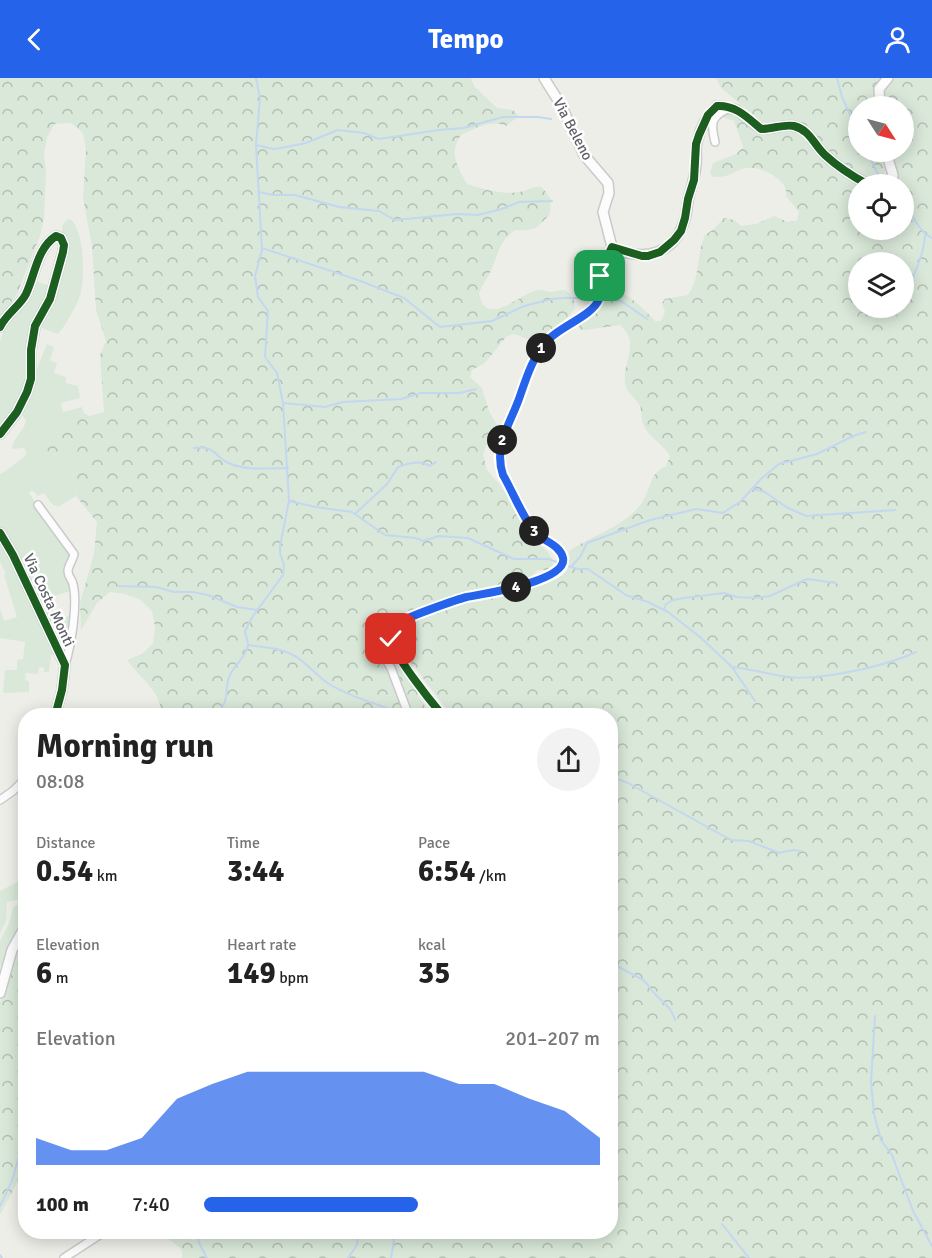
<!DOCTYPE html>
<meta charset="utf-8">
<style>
:root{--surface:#fff;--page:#f2f2f2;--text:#222;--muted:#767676;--accent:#2563eb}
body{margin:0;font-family:Signika,sans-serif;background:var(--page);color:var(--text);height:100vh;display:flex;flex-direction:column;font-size:22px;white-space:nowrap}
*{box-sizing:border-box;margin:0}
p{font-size:20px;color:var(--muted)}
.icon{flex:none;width:33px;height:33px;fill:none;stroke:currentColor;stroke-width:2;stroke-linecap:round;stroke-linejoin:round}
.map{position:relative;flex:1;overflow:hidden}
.drawer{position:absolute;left:18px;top:630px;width:600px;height:531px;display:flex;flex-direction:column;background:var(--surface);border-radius:24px;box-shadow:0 3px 15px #0003}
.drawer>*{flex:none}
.needle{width:39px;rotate:126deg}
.tools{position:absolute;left:848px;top:18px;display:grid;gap:12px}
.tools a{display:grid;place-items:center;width:66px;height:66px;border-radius:50%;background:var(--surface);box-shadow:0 3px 15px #0003;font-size:30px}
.pin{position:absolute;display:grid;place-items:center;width:51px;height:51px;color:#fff;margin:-26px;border-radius:12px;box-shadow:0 3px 9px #0006}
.km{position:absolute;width:30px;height:30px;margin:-15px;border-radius:50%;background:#222;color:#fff;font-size:16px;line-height:30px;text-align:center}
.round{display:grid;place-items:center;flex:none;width:63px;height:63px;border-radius:32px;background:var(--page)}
.headline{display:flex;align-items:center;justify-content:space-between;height:102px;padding:0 18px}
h1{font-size:33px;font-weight:700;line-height:45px}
.metrics{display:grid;grid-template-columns:repeat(3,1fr);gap:9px;height:102px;padding:6px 18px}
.metrics div{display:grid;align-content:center}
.metrics b{font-size:30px;font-weight:700}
.metrics small{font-size:16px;font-weight:400}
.metrics p{font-size:16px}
.chart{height:168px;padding:12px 18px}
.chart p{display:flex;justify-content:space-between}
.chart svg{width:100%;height:108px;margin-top:6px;fill:var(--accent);opacity:.7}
ul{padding:0 18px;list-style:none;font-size:20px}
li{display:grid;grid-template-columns:96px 72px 1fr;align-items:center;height:45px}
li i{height:15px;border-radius:8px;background:var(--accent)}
header{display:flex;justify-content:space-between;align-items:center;height:78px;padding:0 18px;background:var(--accent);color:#fff;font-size:27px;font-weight:700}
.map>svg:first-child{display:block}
.green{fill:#d9e8d9}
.forest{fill:url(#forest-crowns);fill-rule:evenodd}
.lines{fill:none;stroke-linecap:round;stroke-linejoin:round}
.stream{stroke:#c4d7f1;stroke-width:2}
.street-casing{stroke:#cacaca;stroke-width:10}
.secondary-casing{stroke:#c9caca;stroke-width:12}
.street{stroke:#fcfcfc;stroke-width:7}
.secondary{stroke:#fcfcfc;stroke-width:9}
.cycleway-casing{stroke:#fff;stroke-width:11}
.cycleway{stroke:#1b5e20;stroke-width:8}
.route-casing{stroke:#fff;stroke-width:12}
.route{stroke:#2563eb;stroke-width:8}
.labels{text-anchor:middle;stroke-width:5;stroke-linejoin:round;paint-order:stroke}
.street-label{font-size:15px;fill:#5f6166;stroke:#fff}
</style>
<header><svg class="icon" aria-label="back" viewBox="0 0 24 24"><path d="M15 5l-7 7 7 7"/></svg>Tempo<svg class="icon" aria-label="person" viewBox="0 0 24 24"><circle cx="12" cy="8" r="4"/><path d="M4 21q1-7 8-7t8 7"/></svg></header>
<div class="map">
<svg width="932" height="1180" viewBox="0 0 932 1180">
<defs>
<pattern id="forest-crowns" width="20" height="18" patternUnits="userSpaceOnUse" patternTransform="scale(1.5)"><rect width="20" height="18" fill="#d9e8d9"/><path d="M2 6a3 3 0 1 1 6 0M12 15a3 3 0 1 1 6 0" fill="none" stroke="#b3bfb4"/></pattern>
</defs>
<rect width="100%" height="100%" fill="#eeeee9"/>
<g class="green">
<path d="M70,141C85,151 86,208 78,223C72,235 67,245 58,256L39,249L63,160C62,153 60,144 70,141Z"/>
<path d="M36,203L47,207L49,212C36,241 37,273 27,303C21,321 11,336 0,352V264C6,240 26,225 36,203Z"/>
<path d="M47,266L54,269L50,282L57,285L54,295L66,299V305L78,308L80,320L61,325L63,334L82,329L84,335L69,343L56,355L53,377L71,378L80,384L72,395L76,418L58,429L52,426L44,415L38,418L32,412L29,415L70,479L66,495L71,510L70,513L52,519L51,522L57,540L71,538L66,578L16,477L0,450V396C5,394 25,379 27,375L24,370L12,371C13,360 23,354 26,343L20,333Z"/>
<path d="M0,460L56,576L51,577L49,594H44V590L39,589L38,596L26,595L25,602L29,603V614L3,615L5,592H17V582L23,581L25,564L0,560V531L4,543L17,539L4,497L6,495L0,484Z"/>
<path d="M25,800V820L7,824L6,843L0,855V813Z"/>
<path d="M25,826V843L3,887L0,888V863L9,845L13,830L17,827Z"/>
</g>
<g class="forest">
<path d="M0,0H471L474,8L497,30L513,32L519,38L506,48C492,41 475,51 462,56C448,73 457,89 467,106C483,111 502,117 519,114C528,113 532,108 542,109L551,121L550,136C536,151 536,153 515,152C499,163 498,177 491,193C487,201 482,207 479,215C485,251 518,217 537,212C542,211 545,214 551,214C555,214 560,212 565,212C573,217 575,222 575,231C566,241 546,262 532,262C526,262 520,257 513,256L506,259L485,285L472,292L470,299L482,310L489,333L497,347L496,355L486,368L483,376L487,392L502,409L535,463L547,473L552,480L553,488L546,492H537C527,508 508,505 491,508C473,512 455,521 438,526C405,536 357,540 384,586C389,588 394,589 398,591C411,597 421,626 432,637H161C163,615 138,598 127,582L142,576L153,565L155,549L152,533L141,522L126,516L110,514L97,525L81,552L80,525L94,476L97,444L76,418L72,395L79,384C67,375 60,380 48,374L46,369C56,355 67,340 84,335L89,338L104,334L100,277L106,263L96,232L92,168L83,120L86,71L83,55L71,45L54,46L47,60L44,76L46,92L44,141L40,158L17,216L0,241Z"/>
<path d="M716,0H883L873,13L872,28H858V74H879L887,100L882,106H876L840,85L828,75L816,58L794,44L786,42L762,44L721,10Z"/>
<path d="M895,0H932V1180H182V1172L160,1154H178L193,1162L208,1158L210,1154H246L254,1157L264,1158L269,1154H610V638L451,637L397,566L398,551L407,544L440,534L463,524L491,520L547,505L555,499L570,481L569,473C592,457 624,449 641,426C652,411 648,396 666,388L670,378C663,366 648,359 643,346C641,341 642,334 640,328C636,321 629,316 626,309C619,286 643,267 620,247L585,252L579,251V246C590,236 602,229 604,213L608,210C629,215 641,228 655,243H661L665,234L662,225L665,221L688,217C701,198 696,177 705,157L714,151L724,140L734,142L742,148L756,146L774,138L788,144L797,143L799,134L786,118C790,103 762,88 748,90C733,91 730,102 712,98L710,94L713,85L736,76L743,69L734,43L722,39L730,34L739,38L751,50L761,55L788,52L798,54L834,93L858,108V152H903V106H896L897,94L891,74H903V28H885C884,15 884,8 895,0ZM858,184H903V230H858Z"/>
<path d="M25,852V1090L0,1137V925L7,904L9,886Z"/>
</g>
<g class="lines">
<g class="stream">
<path d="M837,0L842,19L858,54"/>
<path d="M256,67L273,71L281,70L306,65L338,52L364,55L379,61L439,52L463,50L503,39H538L551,41"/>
<path d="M867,74L883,106"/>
<path d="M259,114L273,117H295L339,129L379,133L395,142L457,136L478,137L502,131L519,124L552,123"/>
<path d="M903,125C914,136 917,153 932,160"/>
<path d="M262,170L358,202L404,220L440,249L492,243L524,228L552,221L564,220H596"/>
<path d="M903,219C913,202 925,174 925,155"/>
<path d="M602,220L621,223L647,241"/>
<path d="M896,237L898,230"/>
<path d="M283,325L325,329L343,324L401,321L421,315H460L476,311"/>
<path d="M194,370C217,367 214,380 231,386C249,393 270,390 288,390"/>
<path d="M752,411L765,414L786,429L806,438L895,432"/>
<path d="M289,423L316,429L352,434L385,457L416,460L423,463L439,458L468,460L514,481H548L577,491H588L626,517L648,524L668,534L700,559L732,589L755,623"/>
<path d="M356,435L387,406L398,389C409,385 419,382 430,388L436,384"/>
<path d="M571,489L580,479L587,465L650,442L696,431L723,435L741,423L761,401L779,386L817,376L853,358L866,354"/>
<path d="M118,508L156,509L174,514H193L208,517L237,529L257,532"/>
<path d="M664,531L666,526L673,522L684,520L724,515L737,519L755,520L770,518L807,501L836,505"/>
<path d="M248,567C263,569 280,570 293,577C307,584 316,598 329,606C353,621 381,626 406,638"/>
<path d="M732,589C751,591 769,596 787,599C820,603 886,588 916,574"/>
<path d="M215,638C233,620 222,612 231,595C236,586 247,577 248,567C248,563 245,557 245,553L253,538L283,497L284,487L280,475V468L289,423L283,325L277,295L265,279L268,233L258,219L255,198L262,172L256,67L260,20L256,0"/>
<path d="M610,698L628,705L731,762L749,763L779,775L793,772L801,773"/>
<path d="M610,882C620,892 632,895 643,902C648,906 651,912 655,916C664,925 671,929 675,942"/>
<path d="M875,938L871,1004L874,1036L881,1062L892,1077L913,1133L932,1168"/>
<path d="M0,1128L12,1103L19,1078L26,1069"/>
<path d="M722,1146L749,1180"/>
<path d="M390,1154L394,1163L391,1180"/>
<path d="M197,1156L199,1165L207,1180"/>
<path d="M0,1177L2,1180"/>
<path d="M348,1180L357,1167L358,1154"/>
</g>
<defs>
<g id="street">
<path d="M715,64C711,47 710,39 727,31"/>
<path d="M38,427L74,476C73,482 68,488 68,493C68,499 72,501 73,506C78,527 71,567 65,587"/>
<path d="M399,542C388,548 379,556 379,570L391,590L409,638"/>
<path d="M443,638C430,622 390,575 391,557L399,544L408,539C427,534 445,525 465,520C482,515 566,504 564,481C562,468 546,465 537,457C526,447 512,412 503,397C493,367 511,345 520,318C527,297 532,277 548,261C562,248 586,241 596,226C602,218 599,208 600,199C601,188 607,179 612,169"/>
<path d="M0,722L13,713L26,700"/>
<path d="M193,1154H203"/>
<path d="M64,1180L104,1154"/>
</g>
<g id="secondary">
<path d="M544,0L561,27L584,77L608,105L609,115L603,134L612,169C643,184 674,178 685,141C687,134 687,126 689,118C692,108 695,98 696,87C697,79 695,71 697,64C700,50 707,38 717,28L737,32L761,51C772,51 784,46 794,48C810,52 814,67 825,77C838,89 852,98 867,106"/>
<path d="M880,28L879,11L888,0"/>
<path d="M886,74L893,97L892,106"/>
<path d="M0,249C6,236 20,228 26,216C35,197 37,170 56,158L61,160L64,167L63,174L50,221L35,248L31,272V301L27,314L17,334L0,356"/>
<path d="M0,455L13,477L65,587L62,612L55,638"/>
<path d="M0,915L12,872L26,847"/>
</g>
</defs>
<use href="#street" class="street-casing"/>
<use href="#secondary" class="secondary-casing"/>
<use href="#street" class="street"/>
<use href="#secondary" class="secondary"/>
<defs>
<g id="cycleway">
<path d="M0,249C6,236 20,228 26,216C35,197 37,170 56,158L61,160L64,167L63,174L50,221L35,248L31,272V301L27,314L17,334L0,356"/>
<path d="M0,455L13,477L65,587L62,612L55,638"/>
<path d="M443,638C433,626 390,573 391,560C391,550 400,544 408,539C427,534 445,526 464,520C484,514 551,506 562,489C565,483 563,477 559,472C553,465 544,463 537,456C527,448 499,393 499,380C499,358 512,340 520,320C528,298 531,277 550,260C562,249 589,239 597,225C602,217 599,208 600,198C601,187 608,179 612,169L642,178H648L660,174L674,162L681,153L685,140L688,121L694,102L696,66L699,57L708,37L717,28C736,27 748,40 761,51C772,51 784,46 794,48C810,52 814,67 825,77C838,89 852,98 867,106"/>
</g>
</defs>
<use href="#cycleway" class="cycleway-casing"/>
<use href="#cycleway" class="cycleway"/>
</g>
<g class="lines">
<defs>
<path id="route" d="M391,561C392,554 394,549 399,545C404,540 458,521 467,519C484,516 568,503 563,480C560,467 545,464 537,456C525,445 512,412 503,397C493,367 511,345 520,318C527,298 532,281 546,264C558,249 593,238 599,221C601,214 600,206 600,198"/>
</defs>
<use href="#route" class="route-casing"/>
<use href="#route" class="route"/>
</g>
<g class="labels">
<g class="street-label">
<text transform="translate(573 51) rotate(62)" y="5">Via Beleno</text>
<text transform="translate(49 522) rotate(65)" y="5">Via Costa Monti</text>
</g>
</g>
</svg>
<div class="tools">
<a><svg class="needle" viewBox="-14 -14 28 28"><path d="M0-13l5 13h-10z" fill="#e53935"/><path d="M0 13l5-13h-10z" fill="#767676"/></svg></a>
<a><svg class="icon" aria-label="locate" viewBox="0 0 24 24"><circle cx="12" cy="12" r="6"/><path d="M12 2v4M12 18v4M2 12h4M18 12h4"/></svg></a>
<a><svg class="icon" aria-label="layers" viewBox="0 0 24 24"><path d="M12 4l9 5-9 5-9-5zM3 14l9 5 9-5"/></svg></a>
</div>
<div class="pin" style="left:600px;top:198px;background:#1e9e55"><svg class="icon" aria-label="arrive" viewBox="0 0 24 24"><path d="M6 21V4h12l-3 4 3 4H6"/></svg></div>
<div class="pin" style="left:391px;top:561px;background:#d93025"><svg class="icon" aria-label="check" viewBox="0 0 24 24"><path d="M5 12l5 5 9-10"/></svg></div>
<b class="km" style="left:541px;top:270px">1</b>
<b class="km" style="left:502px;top:362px">2</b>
<b class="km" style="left:534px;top:453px">3</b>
<b class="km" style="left:516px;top:509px">4</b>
<section class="drawer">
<div class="headline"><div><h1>Morning run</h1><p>08:08</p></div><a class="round"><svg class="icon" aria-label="share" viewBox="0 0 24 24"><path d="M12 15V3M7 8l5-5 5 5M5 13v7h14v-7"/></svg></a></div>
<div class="metrics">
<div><p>Distance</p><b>0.54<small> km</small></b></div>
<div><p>Time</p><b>3:44</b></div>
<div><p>Pace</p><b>6:54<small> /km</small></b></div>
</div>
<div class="metrics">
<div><p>Elevation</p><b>6<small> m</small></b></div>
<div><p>Heart rate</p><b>149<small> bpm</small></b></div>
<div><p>kcal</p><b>35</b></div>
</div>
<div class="chart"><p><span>Elevation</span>201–207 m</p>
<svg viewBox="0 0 160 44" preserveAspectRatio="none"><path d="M0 44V33L10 38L20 38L30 33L40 17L50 11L60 6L70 6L80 6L90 6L100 6L110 6L120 11L130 11L140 17L150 22L160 33V44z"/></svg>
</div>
<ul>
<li><b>100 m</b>7:40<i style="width:54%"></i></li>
</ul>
</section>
</div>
